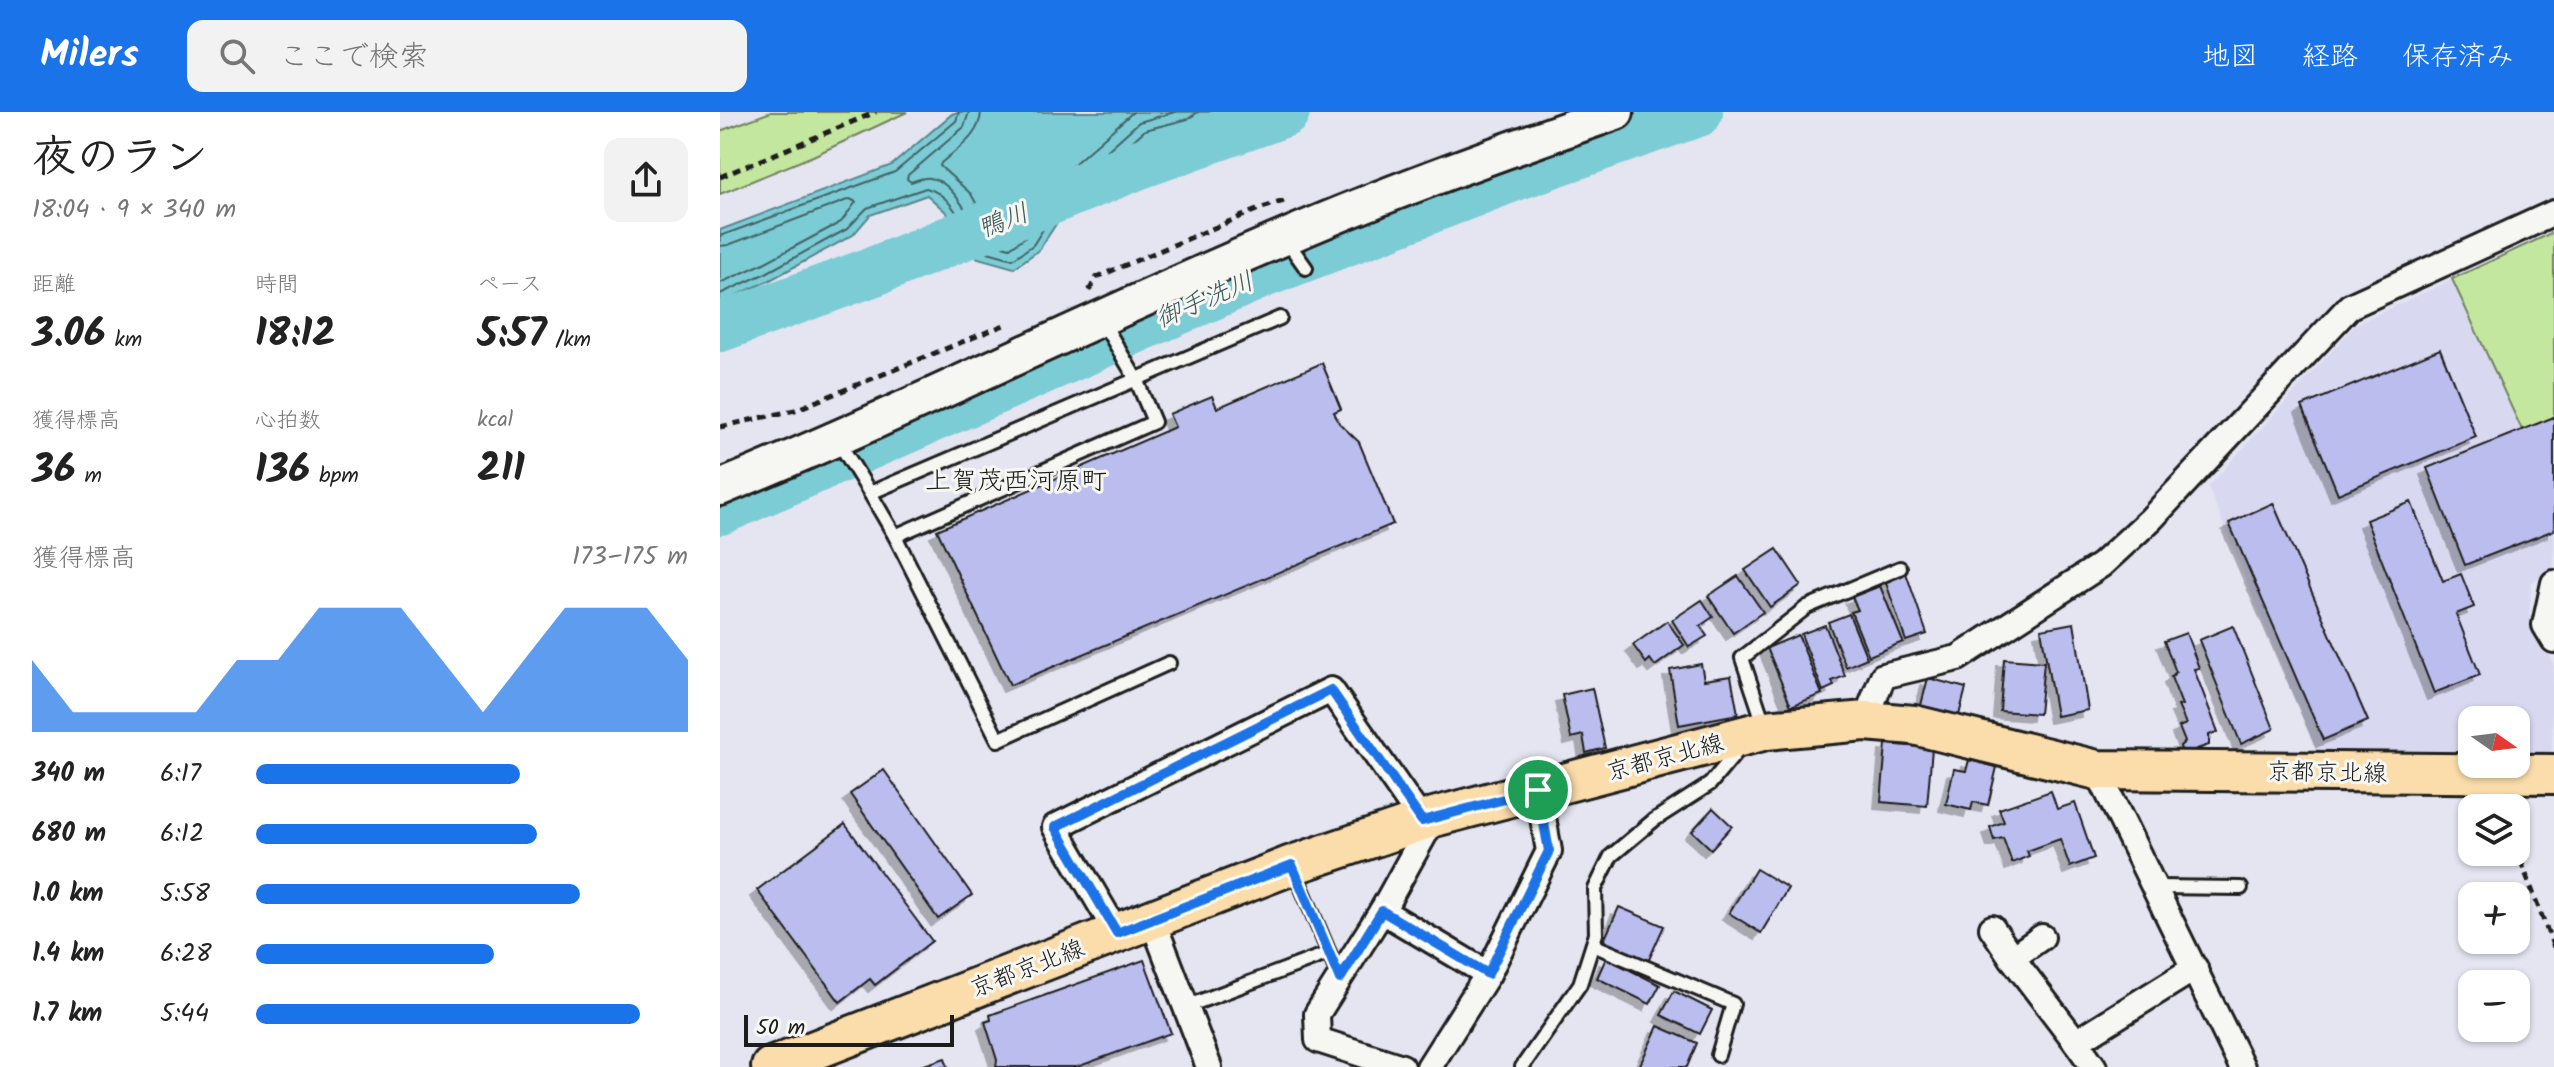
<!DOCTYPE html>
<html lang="ja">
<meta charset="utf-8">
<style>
:root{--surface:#fff;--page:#f2f2f2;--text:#222;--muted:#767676;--accent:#1a73e8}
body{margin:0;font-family:Kalam,"Klee One",sans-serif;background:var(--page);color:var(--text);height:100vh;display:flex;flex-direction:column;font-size:30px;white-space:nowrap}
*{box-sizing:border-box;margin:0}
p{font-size:26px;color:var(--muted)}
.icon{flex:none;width:44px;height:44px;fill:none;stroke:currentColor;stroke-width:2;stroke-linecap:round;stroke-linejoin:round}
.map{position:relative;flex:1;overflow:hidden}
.sheet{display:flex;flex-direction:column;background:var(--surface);width:720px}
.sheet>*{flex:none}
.needle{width:52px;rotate:104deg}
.controls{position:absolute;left:1738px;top:594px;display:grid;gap:16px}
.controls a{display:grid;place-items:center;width:72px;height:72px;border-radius:16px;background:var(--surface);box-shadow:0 2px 6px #0004;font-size:40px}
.scale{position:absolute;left:24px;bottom:20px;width:210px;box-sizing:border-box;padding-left:8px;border:4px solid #1c1c1c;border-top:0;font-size:22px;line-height:28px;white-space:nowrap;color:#1c1c1c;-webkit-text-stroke:6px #f6f6f2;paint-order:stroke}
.pin{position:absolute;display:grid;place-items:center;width:68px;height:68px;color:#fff;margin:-34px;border:4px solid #fff;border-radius:50%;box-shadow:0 2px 8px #0007}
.round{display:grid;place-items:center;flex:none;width:84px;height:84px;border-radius:16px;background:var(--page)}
.head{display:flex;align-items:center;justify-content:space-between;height:136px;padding:0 32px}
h1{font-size:44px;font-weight:600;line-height:60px}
.metrics{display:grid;grid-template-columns:repeat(3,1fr);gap:12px;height:136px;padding:8px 32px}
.metrics div{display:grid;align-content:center}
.metrics b{font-size:40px;font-weight:600}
.metrics small{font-size:22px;font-weight:400}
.metrics p{font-size:22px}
.chart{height:224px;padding:16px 32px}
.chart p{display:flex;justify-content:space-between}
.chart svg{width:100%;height:144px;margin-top:8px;fill:var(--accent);opacity:.7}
ul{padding:0 32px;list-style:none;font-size:26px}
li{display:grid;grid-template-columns:128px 96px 1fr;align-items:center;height:60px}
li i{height:20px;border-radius:10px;background:var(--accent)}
header{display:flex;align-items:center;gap:48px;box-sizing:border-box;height:112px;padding:0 40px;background:var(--accent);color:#fff}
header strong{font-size:38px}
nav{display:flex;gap:44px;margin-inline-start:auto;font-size:28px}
.search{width:560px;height:72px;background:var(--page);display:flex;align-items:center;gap:20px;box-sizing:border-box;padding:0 28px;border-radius:16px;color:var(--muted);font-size:30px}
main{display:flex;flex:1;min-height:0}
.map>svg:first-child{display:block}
.built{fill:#d8d9f0}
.green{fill:#c4e7a0;stroke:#70825e;stroke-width:2}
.water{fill:#7cccd6;stroke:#56868c;stroke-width:2}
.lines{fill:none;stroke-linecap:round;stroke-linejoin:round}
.shore{stroke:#426266;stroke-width:2}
.river{stroke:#7cccd6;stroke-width:50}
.building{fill:#bbbdef;stroke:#1c1c1c;stroke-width:2;filter:url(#shadow)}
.lane-casing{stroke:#1c1c1c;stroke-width:18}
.street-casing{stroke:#1c1c1c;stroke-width:30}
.secondary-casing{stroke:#1c1c1c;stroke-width:40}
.primary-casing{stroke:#1c1c1c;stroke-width:44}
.path{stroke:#1c1c1c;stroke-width:5;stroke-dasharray:8 6;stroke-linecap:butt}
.lane{stroke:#f6f6f2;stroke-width:12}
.street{stroke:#f6f6f2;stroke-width:24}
.secondary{stroke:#f6f6f2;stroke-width:34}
.primary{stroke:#fbddab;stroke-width:38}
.route-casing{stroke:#fff;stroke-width:16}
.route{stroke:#1a73e8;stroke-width:10}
.labels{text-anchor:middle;stroke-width:6;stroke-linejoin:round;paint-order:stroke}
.street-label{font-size:24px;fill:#1c1c1c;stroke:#f6f6f2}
.water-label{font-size:26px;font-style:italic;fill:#3e5a5d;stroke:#f6f6f2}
.neighbourhood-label{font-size:26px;fill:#1c1c1c;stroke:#f6f6f2}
</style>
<header>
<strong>Milers</strong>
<div class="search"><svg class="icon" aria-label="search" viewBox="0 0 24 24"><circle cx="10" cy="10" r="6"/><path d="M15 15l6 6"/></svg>ここで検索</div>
<nav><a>地図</a><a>経路</a><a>保存済み</a></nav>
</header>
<main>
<section class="sheet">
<div class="head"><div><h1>夜のラン</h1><p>18:04 · 9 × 340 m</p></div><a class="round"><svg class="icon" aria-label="share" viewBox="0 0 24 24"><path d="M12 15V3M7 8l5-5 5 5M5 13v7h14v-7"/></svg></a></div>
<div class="metrics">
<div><p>距離</p><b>3.06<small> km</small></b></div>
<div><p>時間</p><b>18:12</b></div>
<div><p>ペース</p><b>5:57<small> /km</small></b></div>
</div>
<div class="metrics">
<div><p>獲得標高</p><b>36<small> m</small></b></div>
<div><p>心拍数</p><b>136<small> bpm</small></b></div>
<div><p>kcal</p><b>211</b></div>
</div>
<div class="chart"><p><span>獲得標高</span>173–175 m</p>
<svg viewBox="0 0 160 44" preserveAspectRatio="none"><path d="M0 44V22L10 38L20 38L30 38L40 38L50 22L60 22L70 6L80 6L90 6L100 22L110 38L120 22L130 6L140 6L150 6L160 22V44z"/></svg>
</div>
<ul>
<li><b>340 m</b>6:17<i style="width:61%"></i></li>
<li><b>680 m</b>6:12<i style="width:65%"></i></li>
<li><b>1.0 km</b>5:58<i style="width:75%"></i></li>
<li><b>1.4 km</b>6:28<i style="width:55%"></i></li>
<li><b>1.7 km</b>5:44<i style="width:89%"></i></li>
</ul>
</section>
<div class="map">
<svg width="1834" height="955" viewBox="0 0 1834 955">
<defs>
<filter id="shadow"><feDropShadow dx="-7" dy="7" stdDeviation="0" flood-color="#0004"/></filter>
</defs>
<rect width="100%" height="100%" fill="#e4e5f1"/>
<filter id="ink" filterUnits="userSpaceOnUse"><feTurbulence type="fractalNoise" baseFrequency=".0125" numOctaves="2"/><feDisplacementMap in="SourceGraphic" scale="16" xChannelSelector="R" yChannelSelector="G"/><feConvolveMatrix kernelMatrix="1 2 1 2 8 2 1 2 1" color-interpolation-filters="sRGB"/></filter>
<g filter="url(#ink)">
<path class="built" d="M1834,120V458L1812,470L1809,503L1834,553L1832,642H1796V608H1752V642L1597,641L1488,375L1636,212Z"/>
<g class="green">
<path d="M51,0H187L93,44L0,82V19Z"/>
<path d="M1834,120V305L1802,318L1732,167Z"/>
</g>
<path class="water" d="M238,0H492L472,15L430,24L342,103L319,138L294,156L251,144L227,101L207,83L150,103L133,123L50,168L0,191V118L172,53L232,2Z"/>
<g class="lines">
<g class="shore">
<path d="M249,0L244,15L188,63L187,67L191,70C197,68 203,65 210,66C234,69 252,110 263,129L290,136L305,125L330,90L419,10L455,0"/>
<path d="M261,0C260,24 238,36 221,51L220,54L251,82L271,118L287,123L297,117L321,81L413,0"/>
<path d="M0,124L175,60L236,9L239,0"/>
<path d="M0,134L8,133L130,87L136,90L121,110L42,152L0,171"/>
<path d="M0,182L46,161L127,117L147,96L206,76C233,82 244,116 257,137L293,147L313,133L336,97L425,18L468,7L478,0"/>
</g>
<g class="river">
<path d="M0,215L160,157L417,53L565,0"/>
<path d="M0,398L538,163L798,63L978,0"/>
</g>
</g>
<g class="building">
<path d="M1720,237L1756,325L1618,382L1582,294Z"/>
<path d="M602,251L621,297L614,300L619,311L639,330L673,412L290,573L217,418L455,315L449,302L492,284L497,296Z"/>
<path d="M1834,305V418L1745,453L1707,356Z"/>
<path d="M1691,390L1723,469L1741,462L1754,495L1736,502L1760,563L1714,581L1646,408Z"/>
<path d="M1553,391L1648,609L1603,628L1509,411Z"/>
<path d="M1057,437L1081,473L1050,495L1025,458Z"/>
<path d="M1186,461L1207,522L1186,529L1165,468Z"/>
<path d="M1018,464L1043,500L1013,521L988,484Z"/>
<path d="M1160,474L1183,530L1149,544L1131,500L1138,498L1132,485Z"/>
<path d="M982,488L993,505L980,514L987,524L969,535L952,508Z"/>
<path d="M1129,502L1147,546L1126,555L1108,510Z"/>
<path d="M947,509L964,533L935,554L930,547L926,551L913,533Z"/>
<path d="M1354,511L1368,598L1336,604L1321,517Z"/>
<path d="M1105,513L1125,564L1112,569L1114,574L1103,579L1081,522Z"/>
<path d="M1513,514L1554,617L1521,632L1479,528Z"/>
<path d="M1466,521L1479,556L1474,557L1498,620L1489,623V633L1462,642L1460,634L1465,630L1459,615L1466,612L1458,594L1462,593L1451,565L1456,560L1444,529Z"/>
<path d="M1078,523L1102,582L1071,594L1047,536Z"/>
<path d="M1284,547L1324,550L1319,602L1280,599Z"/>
<path d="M981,552L984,568L1011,564L1018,602L959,613L950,558Z"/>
<path d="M1208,566L1246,576L1238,607L1200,597Z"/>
<path d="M872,576L885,636L866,641L863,623L851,626L842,583Z"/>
<path d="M1166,632L1212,636L1207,694L1161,690Z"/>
<path d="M1249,648L1277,655L1268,693L1253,690L1251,698L1226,692L1234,657L1246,659Z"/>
<path d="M164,658L252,783L218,807L130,682Z"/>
<path d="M1331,679L1337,697L1355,691L1374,746L1350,755L1340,727L1307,739L1309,744L1292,751L1283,726L1274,728L1270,715L1284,710L1279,697Z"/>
<path d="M993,696L1012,714L991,737L972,719Z"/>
<path d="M125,712L212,829L155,873L150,867L120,890L37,778Z"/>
<path d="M1036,757L1068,776L1041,821L1009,801Z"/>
<path d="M899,795L944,814L927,852L882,833Z"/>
<path d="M886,846L940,873L930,892L877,866Z"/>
<path d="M424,848L451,921L357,955H276L277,948L265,910L271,908L270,903Z"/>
<path d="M954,879L992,898L980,922L941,903Z"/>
<path d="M938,914L977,931L967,955H919Z"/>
<path d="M225,946L228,955H198Z"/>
</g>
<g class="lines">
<defs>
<g id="lane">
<path d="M566,128L586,156"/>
<path d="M118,329L150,381"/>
<path d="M175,424L434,310L416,267L382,209"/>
<path d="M449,551L278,628L175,424L150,381L560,206"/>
<path d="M1045,615L1022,546L1087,495L1180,456"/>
<path d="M573,755L620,867"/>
<path d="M1435,775L1521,776"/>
<path d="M873,833L1013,892L998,943"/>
<path d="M465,895L609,841"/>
<path d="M802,955L860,872L876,822L875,777L891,744L934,708L990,672L1020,636"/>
</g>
<g id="street">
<path d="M1834,471L1825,513L1834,528"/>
<path d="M1145,609L1163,564L1238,546L1381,453L1431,407L1630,194L1834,101"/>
<path d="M1377,658L1522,955"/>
<path d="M662,799L768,862"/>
<path d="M432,807L489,955"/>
<path d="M1272,816L1292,846"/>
<path d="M397,821L335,715L611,578L702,709"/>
<path d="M1322,825L1292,846L1356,930"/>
<path d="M682,955L598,928L597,902L662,799L714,705"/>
<path d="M709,955L768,862L829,739L818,678"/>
<path d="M1374,955L1356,930L1475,856"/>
</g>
<path id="secondary" d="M0,376C190,298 373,206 563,126C672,79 784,39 896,0"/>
<path id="primary" d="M51,955L572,753L714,705L1046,618L1145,609L1194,613L1377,658L1834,662"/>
</defs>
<use href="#lane" class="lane-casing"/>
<use href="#street" class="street-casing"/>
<use href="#secondary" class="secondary-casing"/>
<use href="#primary" class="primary-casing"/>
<g class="path">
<path d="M0,65L156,0"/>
<path d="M369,179L377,165L539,97L564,89"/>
<path d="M0,315L75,298L289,211"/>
<path d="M1796,736L1834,836"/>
</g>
<use href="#lane" class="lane"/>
<use href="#street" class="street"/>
<use href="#secondary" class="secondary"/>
<use href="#primary" class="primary"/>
</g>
</g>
<g class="lines" filter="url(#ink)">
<defs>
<path id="route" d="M611,578L702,709L818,678L829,739L768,862L662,799L620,867L572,753L397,821L335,715Z"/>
</defs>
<use href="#route" class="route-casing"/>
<use href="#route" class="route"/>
</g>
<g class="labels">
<g class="street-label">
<text transform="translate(945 645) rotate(-15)" y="8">京都京北線</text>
<text transform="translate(1607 660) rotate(1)" y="8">京都京北線</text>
<text transform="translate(307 856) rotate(-21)" y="8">京都京北線</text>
</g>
<g class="water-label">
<text transform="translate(283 108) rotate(-21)" y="9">鴨川</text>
<text transform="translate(484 187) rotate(-23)" y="9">御手洗川</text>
</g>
<g class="neighbourhood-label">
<text x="296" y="377">上賀茂西河原町</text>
</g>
</g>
</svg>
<div class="controls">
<a><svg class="needle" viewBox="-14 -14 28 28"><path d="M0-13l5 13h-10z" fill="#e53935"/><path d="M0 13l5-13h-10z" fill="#767676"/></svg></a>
<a><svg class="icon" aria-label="layers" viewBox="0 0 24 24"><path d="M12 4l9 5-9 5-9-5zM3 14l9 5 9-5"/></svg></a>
<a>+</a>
<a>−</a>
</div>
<div class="scale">50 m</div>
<div class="pin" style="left:818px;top:678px;background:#1e9e55"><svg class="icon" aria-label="arrive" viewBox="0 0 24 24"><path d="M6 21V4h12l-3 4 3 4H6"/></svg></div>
</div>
</main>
